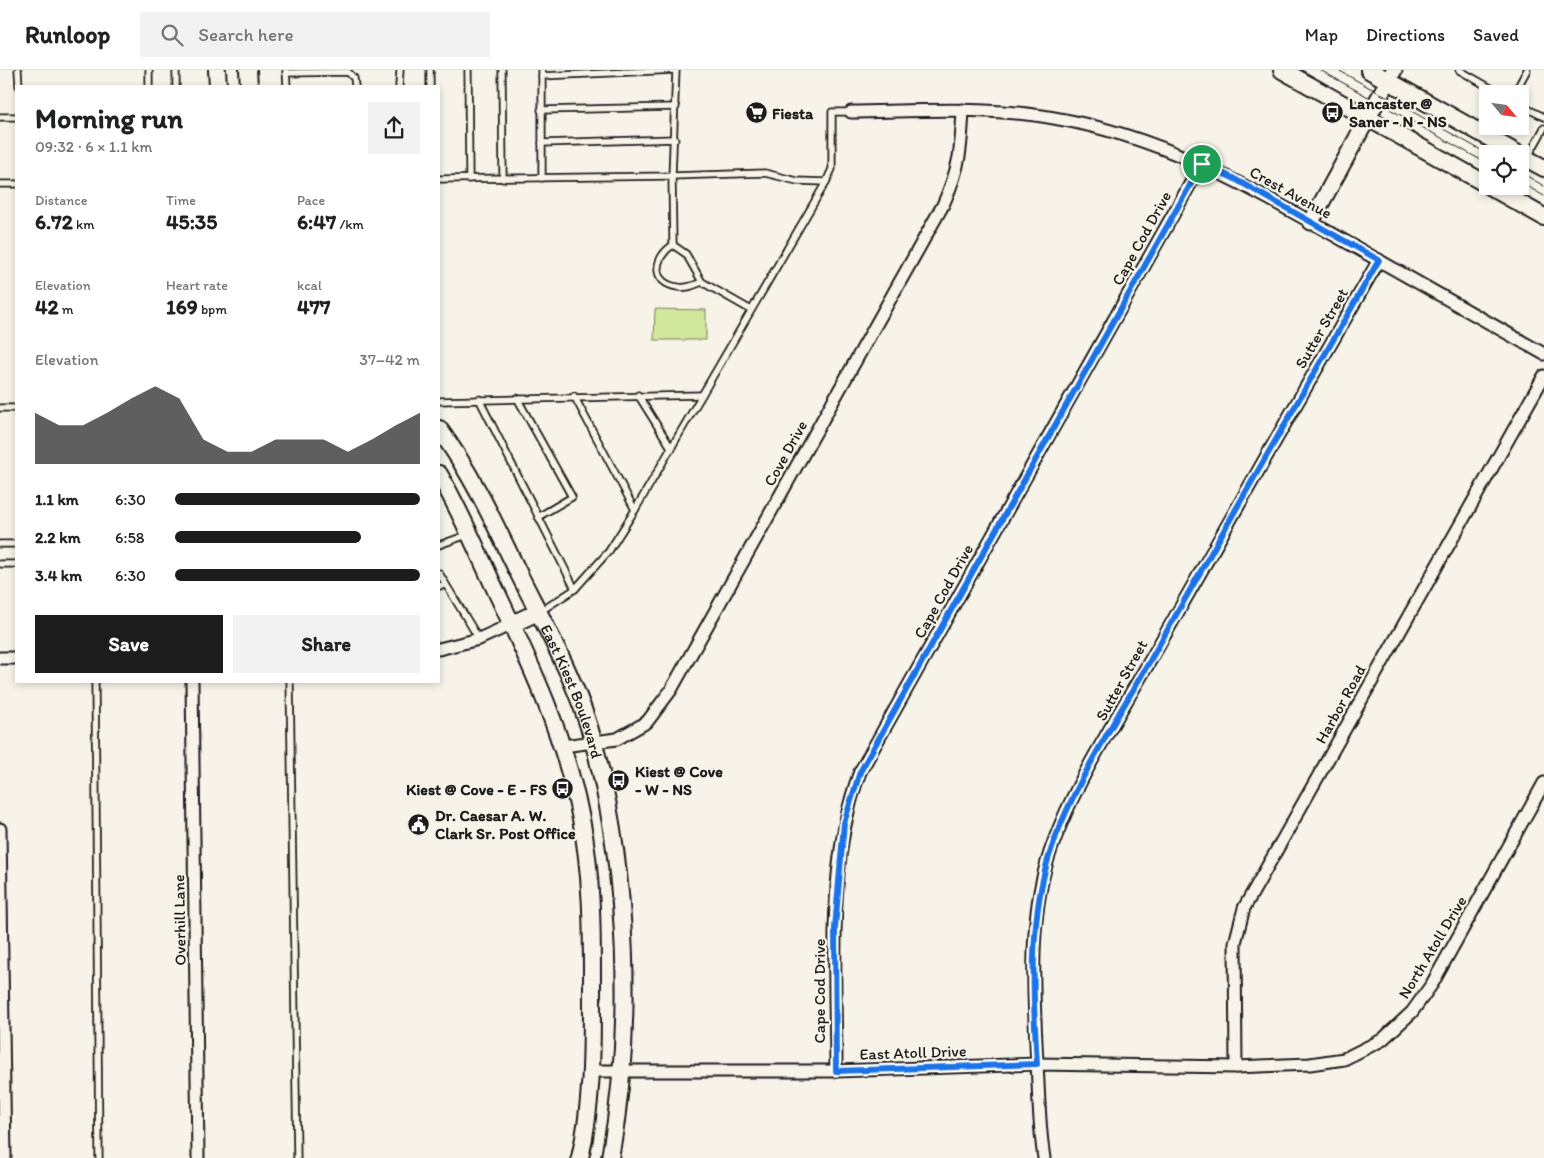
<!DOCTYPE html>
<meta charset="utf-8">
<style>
:root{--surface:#fff;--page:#f2f2f2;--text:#202124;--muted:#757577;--line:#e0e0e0;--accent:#1c1c1c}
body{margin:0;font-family:Itim,sans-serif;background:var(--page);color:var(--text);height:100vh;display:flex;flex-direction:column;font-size:19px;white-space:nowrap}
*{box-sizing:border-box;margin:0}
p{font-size:16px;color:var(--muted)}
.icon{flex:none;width:28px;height:28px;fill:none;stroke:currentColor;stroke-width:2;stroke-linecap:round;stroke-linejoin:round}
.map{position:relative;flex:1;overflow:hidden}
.panel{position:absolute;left:15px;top:15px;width:425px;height:598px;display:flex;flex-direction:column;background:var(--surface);border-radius:0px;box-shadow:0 2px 8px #0003}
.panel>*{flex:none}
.needle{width:32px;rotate:119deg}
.fabs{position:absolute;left:1479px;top:15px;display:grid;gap:10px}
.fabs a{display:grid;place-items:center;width:50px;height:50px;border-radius:0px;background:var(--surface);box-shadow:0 2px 8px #0003;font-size:25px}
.pin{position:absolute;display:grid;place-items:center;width:42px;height:42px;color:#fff;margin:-21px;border:2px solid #fff;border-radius:50%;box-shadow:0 1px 5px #0007}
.round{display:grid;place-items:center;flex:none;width:52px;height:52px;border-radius:0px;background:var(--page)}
.head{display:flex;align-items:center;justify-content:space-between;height:85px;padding:0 20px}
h1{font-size:28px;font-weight:700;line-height:38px}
.figures{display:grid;grid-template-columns:repeat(3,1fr);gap:8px;height:85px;padding:5px 20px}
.figures div{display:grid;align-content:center}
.figures b{font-size:21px;font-weight:700}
.figures small{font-size:14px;font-weight:400}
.figures p{font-size:14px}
.chart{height:140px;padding:10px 20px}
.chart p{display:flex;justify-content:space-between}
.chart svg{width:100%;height:90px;margin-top:5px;fill:var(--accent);opacity:.7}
.button{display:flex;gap:10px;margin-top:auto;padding:10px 20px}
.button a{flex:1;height:58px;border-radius:0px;background:var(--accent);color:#fff;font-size:20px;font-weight:700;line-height:58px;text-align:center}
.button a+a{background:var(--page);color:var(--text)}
ul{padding:0 20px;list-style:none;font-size:16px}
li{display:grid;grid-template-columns:80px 60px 1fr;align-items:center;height:38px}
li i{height:12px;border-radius:6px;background:var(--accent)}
header{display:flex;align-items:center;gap:30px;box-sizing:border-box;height:70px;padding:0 25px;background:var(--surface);border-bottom:1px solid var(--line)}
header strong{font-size:24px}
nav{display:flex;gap:28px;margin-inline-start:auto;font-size:18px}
.search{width:350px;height:45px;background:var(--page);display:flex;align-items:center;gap:12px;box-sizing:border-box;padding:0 18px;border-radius:0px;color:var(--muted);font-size:19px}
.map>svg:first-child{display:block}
.pitch{fill:#d1e79c;stroke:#76825c}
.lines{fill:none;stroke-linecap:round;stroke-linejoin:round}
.service-casing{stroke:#1c1c1c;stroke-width:9}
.minor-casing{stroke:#1c1c1c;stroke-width:15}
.tertiary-casing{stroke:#1c1c1c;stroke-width:19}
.secondary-casing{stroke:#1c1c1c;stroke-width:20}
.service{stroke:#f7f3e8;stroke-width:5.5}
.minor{stroke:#f7f3e8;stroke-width:11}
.tertiary{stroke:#f7f3e8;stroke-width:15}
.secondary{stroke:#f7f3e8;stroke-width:16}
.tram{stroke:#1c1c1c;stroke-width:1}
.route-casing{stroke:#fff;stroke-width:10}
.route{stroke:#1a73e8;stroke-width:6}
.labels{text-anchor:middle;stroke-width:4.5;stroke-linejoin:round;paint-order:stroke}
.poi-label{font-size:16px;font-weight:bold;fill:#1c1c1c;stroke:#f7f3e8;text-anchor:start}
.street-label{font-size:16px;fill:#1c1c1c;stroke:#f7f3e8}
</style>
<header>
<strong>Runloop</strong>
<div class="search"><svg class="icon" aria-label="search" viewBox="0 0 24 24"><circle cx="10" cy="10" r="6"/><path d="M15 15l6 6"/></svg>Search here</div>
<nav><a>Map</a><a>Directions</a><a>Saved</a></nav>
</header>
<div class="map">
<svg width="1544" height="1088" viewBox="0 0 1544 1088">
<rect width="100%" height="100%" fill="#f7f3e8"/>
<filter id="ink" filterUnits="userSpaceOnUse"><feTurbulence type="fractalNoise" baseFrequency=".02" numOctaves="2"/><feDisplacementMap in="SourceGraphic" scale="10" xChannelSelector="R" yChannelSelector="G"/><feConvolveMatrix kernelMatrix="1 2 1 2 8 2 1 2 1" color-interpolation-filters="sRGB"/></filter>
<g filter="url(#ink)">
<path class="pitch" d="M655,239L706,240V270H654Z"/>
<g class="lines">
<defs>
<g id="service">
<path d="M18,0L19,16"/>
<path d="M176,0V16"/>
<path d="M430,0V16"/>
<path d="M468,0L469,109"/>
<path d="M502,0L503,109"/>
<path d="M542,0V108"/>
<path d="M1459,0L1501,24"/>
<path d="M286,1L287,16"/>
<path d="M286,3L348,2L354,8L355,16"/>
<path d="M542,6L676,0"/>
<path d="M149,16V0"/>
<path d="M399,16L400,0"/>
<path d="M1514,24L1527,0"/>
<path d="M1520,35L1544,47"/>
<path d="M541,40L676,37"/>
<path d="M0,47H16"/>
<path d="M542,73L675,69"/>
<path d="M1528,87L1544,58"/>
<path d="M439,109L672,106L676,0"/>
<path d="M0,114H16"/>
<path d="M673,175L672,106L765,103L797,111L826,112"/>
<path d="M673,175L686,184L702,212L751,240"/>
<path d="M673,175C654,187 650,213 678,217C686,219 694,215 702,212"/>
<path d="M638,325L672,379"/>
<path d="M574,326L635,440"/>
<path d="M517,328L572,427L538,447"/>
<path d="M479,329L575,519"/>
<path d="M439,331L702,325"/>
<path d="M0,338H16"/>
<path d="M0,474H15"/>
<path d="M439,475L467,465"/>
<path d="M0,494H16"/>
<path d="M439,503L479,569"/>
<path d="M439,516L446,515"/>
<path d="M541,541L575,519L609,481L635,440L826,112L832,99V42H851"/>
<path d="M95,611L99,1088"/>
<path d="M290,611L297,1088"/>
</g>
<g id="minor">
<path d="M851,42C918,41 987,36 1054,48C1159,66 1243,113 1334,165C1404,204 1474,244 1544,284"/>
<path d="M439,579L479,569L512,554"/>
<path d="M0,588H16"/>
<path d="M192,611L198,1088"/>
<path d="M563,676L617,669L647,652L671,620L943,135C960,97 961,81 963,40"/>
<path d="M0,759L5,1088"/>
<path d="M1236,997L1235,873L1244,838L1544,306"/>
<path d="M592,1001H836L1037,994L1236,997L1310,994L1344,989L1382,970L1412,942L1432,914L1544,713"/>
<path d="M836,1001C836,905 826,791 860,702L1202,93"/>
<path d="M1044,1088C1039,1057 1039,1026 1037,994C1034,928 1028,857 1047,792C1069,719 1120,644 1158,577C1231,447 1305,319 1379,190"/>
</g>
<path id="tertiary" d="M1311,152L1394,0"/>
<g id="secondary">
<path d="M217,0L218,16"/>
<path d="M248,0L249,16"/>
<path d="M1282,0L1488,115"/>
<path d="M1369,0L1518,84"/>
<path d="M1520,85L1544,98"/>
<path d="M1489,116L1544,147"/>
<path id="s1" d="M439,359C471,402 494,452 517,500C545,556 578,613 594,674C628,802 634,958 610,1088"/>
<path d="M439,404C461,442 478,483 497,523C533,599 564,665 581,749C593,808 592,870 592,930C592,983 592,1036 580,1088"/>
<path d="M512,554L538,542"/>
</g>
</defs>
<use href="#service" class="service-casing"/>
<use href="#minor" class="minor-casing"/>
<use href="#tertiary" class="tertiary-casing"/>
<use href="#secondary" class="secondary-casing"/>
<use href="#service" class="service"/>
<use href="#minor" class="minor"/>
<use href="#tertiary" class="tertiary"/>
<use href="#secondary" class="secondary"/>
<g class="tram">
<path d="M1320,0L1488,94"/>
<path d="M1338,0L1488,84"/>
<path d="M1520,102L1544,116"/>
<path d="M1520,112L1544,126"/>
</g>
</g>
</g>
<g class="lines" filter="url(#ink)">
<defs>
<path id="route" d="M1202,94L1231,107L1379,190C1304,320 1229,451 1155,582C1119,646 1067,723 1047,793C1029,858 1033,928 1037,994L836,1001L835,858L844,753L860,702Z"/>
</defs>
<use href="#route" class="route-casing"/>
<use href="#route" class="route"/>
</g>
<defs>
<symbol id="bus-disc" viewBox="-11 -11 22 22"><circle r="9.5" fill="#1c1c1c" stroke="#f7f3e8"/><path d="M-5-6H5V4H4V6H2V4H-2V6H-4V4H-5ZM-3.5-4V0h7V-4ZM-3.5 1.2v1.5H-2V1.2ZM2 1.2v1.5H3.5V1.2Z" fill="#fff"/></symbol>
<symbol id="supermarket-disc" viewBox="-11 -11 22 22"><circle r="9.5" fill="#1c1c1c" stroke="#f7f3e8"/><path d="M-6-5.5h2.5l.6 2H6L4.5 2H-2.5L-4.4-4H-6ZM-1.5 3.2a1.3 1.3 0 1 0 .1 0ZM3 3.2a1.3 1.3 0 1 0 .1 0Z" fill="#fff"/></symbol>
<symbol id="civic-disc" viewBox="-11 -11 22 22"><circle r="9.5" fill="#1c1c1c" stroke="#f7f3e8"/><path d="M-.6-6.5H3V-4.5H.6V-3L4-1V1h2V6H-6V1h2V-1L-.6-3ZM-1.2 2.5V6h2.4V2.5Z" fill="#fff"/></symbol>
</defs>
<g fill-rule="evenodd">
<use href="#bus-disc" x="1320" y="30" width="25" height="25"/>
<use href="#supermarket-disc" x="744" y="30" width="25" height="25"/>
<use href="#bus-disc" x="606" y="698" width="25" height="25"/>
<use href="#bus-disc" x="550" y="706" width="25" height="25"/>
<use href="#civic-disc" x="406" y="742" width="25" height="25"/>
</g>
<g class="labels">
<g class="poi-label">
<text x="1349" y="39">Lancaster @<tspan x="1349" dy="18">Saner - N - NS</tspan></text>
<text x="772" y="49">Fiesta</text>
<text x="635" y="707">Kiest @ Cove<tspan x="635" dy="18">- W - NS</tspan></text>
<text x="547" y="725" text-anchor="end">Kiest @ Cove - E - FS</text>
<text x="435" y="751">Dr. Caesar A. W.<tspan x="435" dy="18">Clark Sr. Post Office</tspan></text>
</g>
<g class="street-label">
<text transform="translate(1291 122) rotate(29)" y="6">Crest Avenue</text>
<text transform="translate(1141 168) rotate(-61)" y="6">Cape Cod Drive</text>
<text transform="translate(1321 258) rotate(-60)" y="6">Sutter Street</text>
<text transform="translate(785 383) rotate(-61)" y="6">Cove Drive</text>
<text transform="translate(943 521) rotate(-61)" y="6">Cape Cod Drive</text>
<text transform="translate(1121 610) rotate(-61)" y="6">Sutter Street</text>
<text dy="6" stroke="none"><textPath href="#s1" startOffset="295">East Kiest Boulevard</textPath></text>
<text transform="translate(1340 634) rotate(-61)" y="6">Harbor Road</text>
<text transform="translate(179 850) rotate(-91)" y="6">Overhill Lane</text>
<text transform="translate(1432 877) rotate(-59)" y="6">North Atoll Drive</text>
<text transform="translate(819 921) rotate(-90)" y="6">Cape Cod Drive</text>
<text transform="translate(913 982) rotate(-2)" y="6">East Atoll Drive</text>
</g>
</g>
</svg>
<div class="fabs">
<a><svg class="needle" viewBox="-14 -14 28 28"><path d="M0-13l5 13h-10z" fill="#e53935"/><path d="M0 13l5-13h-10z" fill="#757577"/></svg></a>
<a><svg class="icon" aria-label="locate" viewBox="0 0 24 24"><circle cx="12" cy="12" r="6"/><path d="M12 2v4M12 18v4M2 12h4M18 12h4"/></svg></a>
</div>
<div class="pin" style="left:1202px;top:94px;background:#1e9e55"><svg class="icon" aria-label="arrive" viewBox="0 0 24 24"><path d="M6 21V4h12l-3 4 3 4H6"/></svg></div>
<section class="panel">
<div class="head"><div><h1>Morning run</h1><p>09:32 · 6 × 1.1 km</p></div><a class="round"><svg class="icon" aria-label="share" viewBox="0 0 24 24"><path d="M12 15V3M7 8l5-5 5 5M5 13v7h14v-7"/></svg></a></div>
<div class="figures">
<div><p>Distance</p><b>6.72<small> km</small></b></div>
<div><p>Time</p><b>45:35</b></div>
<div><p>Pace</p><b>6:47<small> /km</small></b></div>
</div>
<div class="figures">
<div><p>Elevation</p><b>42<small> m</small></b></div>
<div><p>Heart rate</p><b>169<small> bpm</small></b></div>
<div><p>kcal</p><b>477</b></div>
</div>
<div class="chart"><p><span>Elevation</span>37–42 m</p>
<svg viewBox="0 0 160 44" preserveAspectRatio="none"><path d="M0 44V19L10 25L20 25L30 19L40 12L50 6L60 12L70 32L80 38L90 38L100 32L110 32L120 32L130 38L140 32L150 25L160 19V44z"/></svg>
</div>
<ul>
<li><b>1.1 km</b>6:30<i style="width:100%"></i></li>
<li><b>2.2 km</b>6:58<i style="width:76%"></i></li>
<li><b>3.4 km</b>6:30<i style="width:100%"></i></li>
</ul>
<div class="button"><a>Save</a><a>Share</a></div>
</section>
</div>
